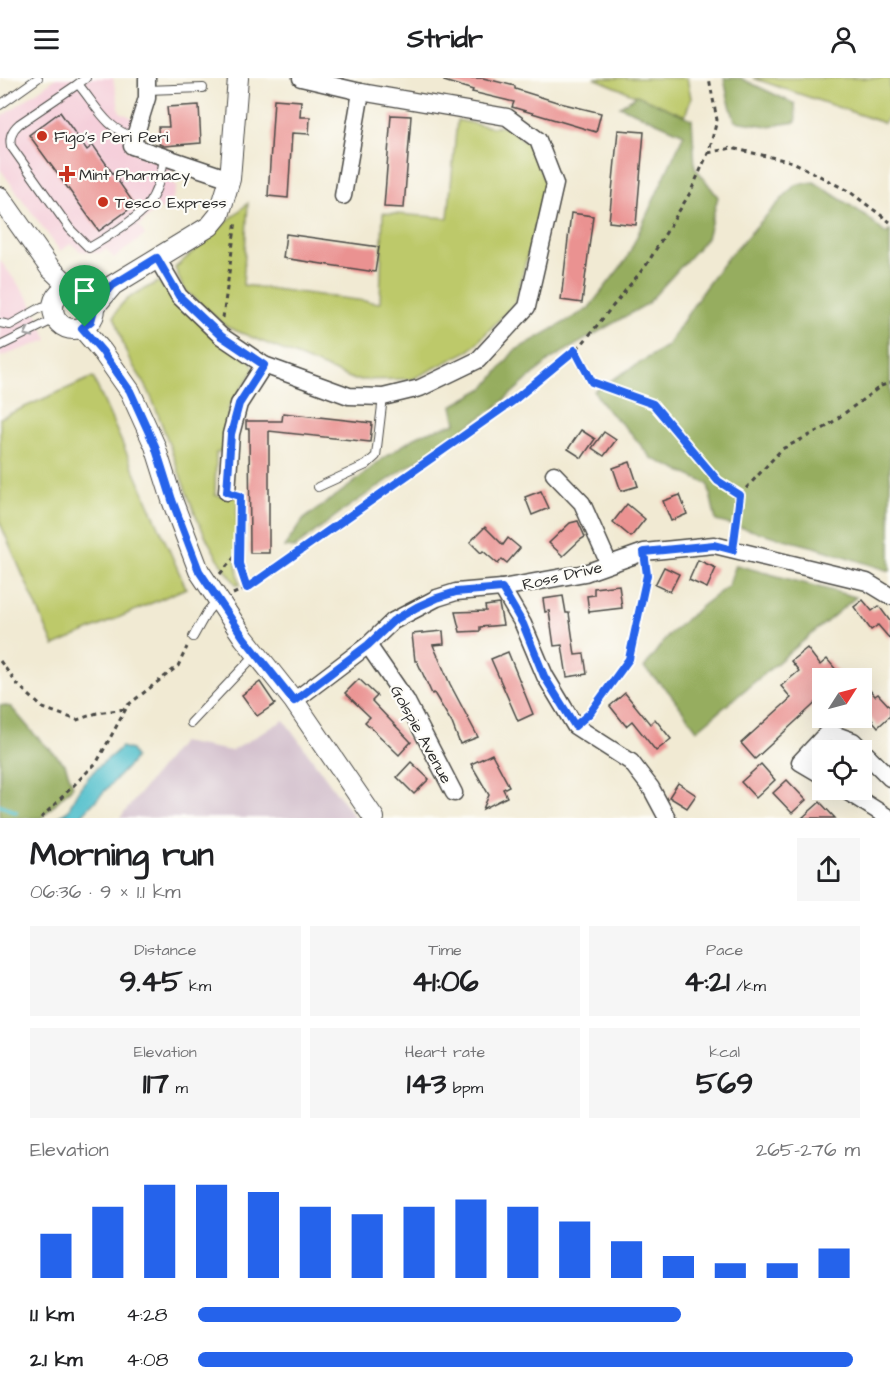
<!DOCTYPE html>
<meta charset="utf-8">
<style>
:root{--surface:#fff;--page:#f6f6f6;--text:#202124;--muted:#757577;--accent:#2563eb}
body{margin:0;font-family:"Architects Daughter",sans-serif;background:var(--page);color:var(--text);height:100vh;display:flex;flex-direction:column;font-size:22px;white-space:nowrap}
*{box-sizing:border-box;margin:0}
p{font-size:20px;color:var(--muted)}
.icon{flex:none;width:33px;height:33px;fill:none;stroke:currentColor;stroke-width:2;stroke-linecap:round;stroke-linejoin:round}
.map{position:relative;height:740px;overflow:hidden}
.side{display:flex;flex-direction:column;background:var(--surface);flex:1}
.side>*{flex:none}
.needle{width:39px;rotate:54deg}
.controls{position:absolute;left:812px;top:590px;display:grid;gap:12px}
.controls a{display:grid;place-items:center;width:60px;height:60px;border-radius:0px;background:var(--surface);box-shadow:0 6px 24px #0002;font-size:30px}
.pin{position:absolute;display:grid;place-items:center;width:51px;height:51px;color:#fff;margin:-62px -26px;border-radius:50% 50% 50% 0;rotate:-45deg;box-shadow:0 0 6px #0007}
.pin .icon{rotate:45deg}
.round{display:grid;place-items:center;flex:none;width:63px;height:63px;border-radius:0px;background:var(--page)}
.headline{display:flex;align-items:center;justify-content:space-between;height:102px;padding:0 30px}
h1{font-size:33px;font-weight:700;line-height:45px}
.figures{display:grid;grid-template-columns:repeat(3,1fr);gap:9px;height:102px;padding:6px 30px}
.figures div{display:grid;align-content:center;border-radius:0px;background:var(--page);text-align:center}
.figures b{font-size:30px;font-weight:700}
.figures small{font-size:16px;font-weight:400}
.figures p{font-size:16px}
.chart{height:168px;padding:12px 30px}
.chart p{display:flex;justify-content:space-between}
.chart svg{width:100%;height:108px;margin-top:6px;stroke:var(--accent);stroke-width:6}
ul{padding:0 30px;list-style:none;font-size:20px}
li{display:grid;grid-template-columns:96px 72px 1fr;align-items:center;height:45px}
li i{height:15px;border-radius:8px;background:var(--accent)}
header{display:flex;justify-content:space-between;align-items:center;height:78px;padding:0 30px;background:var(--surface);font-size:27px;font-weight:700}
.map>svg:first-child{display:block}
.built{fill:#f5cfda}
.industrial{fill:#d1bdcb}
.green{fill:#bdc96a;stroke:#747a4a;stroke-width:1.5}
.forest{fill:#96ad5e;stroke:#606c44;stroke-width:1.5}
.water{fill:#53c0cc;stroke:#3f767c;stroke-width:1.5}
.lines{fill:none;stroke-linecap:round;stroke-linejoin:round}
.stream{stroke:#53c0cc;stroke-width:4.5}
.building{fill:#ea9291}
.service-casing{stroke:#494844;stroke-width:10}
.minor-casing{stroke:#494844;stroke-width:19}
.tertiary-casing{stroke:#494844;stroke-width:22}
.path{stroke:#494844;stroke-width:3;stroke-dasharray:4.5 4.5;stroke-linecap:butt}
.service{stroke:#fff;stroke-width:8}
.minor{stroke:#fff;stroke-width:16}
.tertiary{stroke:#fff;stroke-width:20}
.oneway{stroke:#a0a0a0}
.route-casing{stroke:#fff;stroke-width:12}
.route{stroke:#2563eb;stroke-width:8}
.poi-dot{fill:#c8321e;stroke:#fdfcf7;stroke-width:2}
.labels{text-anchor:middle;stroke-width:4.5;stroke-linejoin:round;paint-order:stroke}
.poi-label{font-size:16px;fill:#2b2b2b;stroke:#fdfcf7;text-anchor:start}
.street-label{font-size:16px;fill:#2b2b2b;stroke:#fdfcf7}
</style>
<header><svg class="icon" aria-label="menu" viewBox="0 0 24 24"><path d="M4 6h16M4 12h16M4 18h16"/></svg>Stridr<svg class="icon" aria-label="person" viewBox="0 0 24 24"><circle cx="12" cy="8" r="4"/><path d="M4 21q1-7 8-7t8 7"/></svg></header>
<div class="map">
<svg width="890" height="740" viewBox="0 0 890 740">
<rect width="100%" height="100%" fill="#fdfcf7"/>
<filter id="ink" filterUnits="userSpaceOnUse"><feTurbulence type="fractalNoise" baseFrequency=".0167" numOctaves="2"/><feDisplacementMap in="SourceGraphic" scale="12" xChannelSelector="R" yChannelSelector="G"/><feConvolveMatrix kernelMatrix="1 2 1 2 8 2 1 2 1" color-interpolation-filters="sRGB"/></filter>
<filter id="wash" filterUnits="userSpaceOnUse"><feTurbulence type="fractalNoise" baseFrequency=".008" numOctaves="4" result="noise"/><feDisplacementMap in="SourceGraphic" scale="24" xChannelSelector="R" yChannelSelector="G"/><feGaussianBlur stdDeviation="1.35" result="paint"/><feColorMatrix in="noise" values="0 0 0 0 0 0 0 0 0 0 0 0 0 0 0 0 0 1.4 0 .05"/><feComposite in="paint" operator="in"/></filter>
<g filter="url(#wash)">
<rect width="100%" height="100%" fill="#f1ead3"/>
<g class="built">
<path d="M56,0H113L120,34L135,41L126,71L174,90L168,103L177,108L168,133L157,130L139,148L145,157L114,180L106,171L99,175L80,173L71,166L60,173L0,91V40Z"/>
<path d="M0,182L31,224L48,262L0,279Z"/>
</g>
<path class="industrial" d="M284,642L355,740H120L181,664L231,673Z"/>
<g class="green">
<path d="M594,0H687L691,20L685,38Z"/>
<path d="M753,0H890V35L884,45Z"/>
<path d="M457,42L490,49L506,48L529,67L546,106L515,225L470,272L413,301L355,302L227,249L183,210L175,190L248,125L243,207L380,225L383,135L448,140Z"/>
<path d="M158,204L251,283L254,292L229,329L224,372L216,375L215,417L237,419L236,485L240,507L236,506C191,451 177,378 149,314C143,300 131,288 126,274C121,262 120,250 114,239C120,220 142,213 158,204Z"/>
<path d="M93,299L186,510L54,568L0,445V340Z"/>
</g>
<g class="forest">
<path d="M724,0H740L795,26L796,44L768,48L735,43L728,20Z"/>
<path d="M637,17L692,41L695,89L718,119L707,160L647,226L551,281L496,329L341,434L294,470L284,469L304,441L352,406L383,380L419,357L456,345L452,328L486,309L514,273L588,231L626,182L684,56L620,28Z"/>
<path d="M814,104L865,137L886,156L890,152V493L818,470L716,443L708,406L651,380L631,355L605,330L594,313L667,268L704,211L728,179L795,107Z"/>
<path d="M736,487L856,519L697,652L669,614L644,590L668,557L703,527L728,508Z"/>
<path d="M0,627L11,629L35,657L65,686L73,708L41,740H0Z"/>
</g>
<path class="water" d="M121,669L131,672L135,679L132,684L79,740H57L69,732C74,716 87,699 99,688C107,681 114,677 121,669Z"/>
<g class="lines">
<path class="stream" d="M0,727L16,734"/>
</g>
<g id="blocks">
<g class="building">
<path d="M445,0H483L515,8V11L560,25L601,35L596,54L512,29L514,24L472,14L473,12L444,3Z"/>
<path d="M274,21L301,23L300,39H310L309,56L292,55L288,120L268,118Z"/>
<path d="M199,27L201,65L164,68L159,66L158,49H169L167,29Z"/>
<path d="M60,34L87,72L93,67L135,127L99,153L29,57Z"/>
<path d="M391,37L411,38L404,130L384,129Z"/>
<path d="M618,52L644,54L636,147L609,144Z"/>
<path d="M571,135L593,138L582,225L561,222Z"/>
<path d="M286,156L379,169L375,194L283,180Z"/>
<path d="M283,335L372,345L370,364L269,353V475H250L249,351H246V343H282Z"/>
<path d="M581,352L595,361L582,380L568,371Z"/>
<path d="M604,354L616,362L604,378L592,370Z"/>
<path d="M630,384L638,408L621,413L613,390Z"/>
<path d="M541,413L549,430L532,437L525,419Z"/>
<path d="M680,417L687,436L671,443L663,423Z"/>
<path d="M627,426L645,441L631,459L613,444Z"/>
<path d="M578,443L585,459L580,462L563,478L549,465L570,445Z"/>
<path d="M485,449L503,467L508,460L520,470L507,485L502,481L498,486L483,473L481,475L470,464Z"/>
<path d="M698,482L716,490L707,510L689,502Z"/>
<path d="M664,489L679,496L670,514L655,507Z"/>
<path d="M619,507L622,530L589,534L587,518L594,517V510Z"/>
<path d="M563,518L566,535H569L575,577L584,576L587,596L567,599L562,567L554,568L549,533L545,534L543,521Z"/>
<path d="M863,522L872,533L879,528L890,543V561L878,547L871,552L854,529Z"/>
<path d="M499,526L503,547L480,549V553L460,554L455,534L486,533L485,528Z"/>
<path d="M443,553L444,566L433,567L450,606L478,659L460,666L452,645L434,615L432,616L417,583H415L412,556Z"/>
<path d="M807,570L820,587L827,581L843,600H822V619L755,681L741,665L791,620L781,608L799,593L791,583Z"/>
<path d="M508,574L533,636L518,643L491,581Z"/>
<path d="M359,601L377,618L372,623L411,664L399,677L365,644L370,639L345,615Z"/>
<path d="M861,602L875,618L878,616L890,629V638L878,649L861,629Z"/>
<path d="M260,604L275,626L257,638L242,617Z"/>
<path d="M625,615L650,646L655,641L671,661L656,673L632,643L626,648L610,628Z"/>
<path d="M492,676L509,708L503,711L507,719L483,731L489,717L471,686Z"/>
<path d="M411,684L429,701L414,716L397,699Z"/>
<path d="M761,686L775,702L756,720L741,704Z"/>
<path d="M787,702L806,722L792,735L773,715Z"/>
<path d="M678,705L696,717L687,730L669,719Z"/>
<path d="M820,724L835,740H802Z"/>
</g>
</g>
</g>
<g filter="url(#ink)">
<use href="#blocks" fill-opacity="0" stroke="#494844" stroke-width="1.5"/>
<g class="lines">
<defs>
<g id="service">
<path d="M78,6L86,0"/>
<path d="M147,12L203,10"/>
<path d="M0,27L38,0"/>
<path d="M135,59C106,52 96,27 78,6L19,46C12,52 9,59 11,68L70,151L89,170C103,162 138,140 147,128C157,114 162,96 164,79"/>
<path d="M0,245L10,247L42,229L52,227"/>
<path d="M0,268L55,241"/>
<path d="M318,409L366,387L376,378L383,319"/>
<path d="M193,559L207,534L217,522"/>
<path d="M191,645L257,575"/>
</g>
<g id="minor">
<path d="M147,0V20L132,68L230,101"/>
<path d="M343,118L361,14"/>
<path d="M157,180L179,218L221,258L264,287L349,318L383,319L420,310L478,282L527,229L555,106L538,62L507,39L361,14L301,0"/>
<path d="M554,396L582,425L609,486"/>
<path d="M227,414L231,356L239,326L264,287"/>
<path d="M502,510L523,546L545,598L575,648L631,684L651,710L667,740"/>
<path d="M368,567L406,622L454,715"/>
<path d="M294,623L368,567L393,543L437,520L456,514L502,510L585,495L644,474L714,467L867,504L890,518"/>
<path d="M822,697L800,684L828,654L853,663L890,700"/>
<path d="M843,711L889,740"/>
</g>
<g id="tertiary">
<path d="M0,119L50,190L70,209"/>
<circle cx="74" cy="230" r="21"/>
<path d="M95,228L113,207L210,148L219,137L230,101L238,0"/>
<path d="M82,250L102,273L130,313L155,368L172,422L199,493L244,560L294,623L374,740"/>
</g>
</defs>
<use href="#service" class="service-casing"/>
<use href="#minor" class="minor-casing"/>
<use href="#tertiary" class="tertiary-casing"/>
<g class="path">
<path d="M708,75L731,70L793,84L850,114L890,144"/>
<path d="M223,240L236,142"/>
<path d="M575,272L592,304L653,326L718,403L740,417L734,458"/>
<path d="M740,417L782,371L826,349L881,308L890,305"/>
<path d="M240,423L239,486L247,510"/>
<path d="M220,496L239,474"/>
<path d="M233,516L247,510L513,323L582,266L647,186L690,115L709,73L717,42L709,0"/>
<path d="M0,583L17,606L43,630L77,642L97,635L125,631"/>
<path d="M586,639L629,581L647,497L646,488"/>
<path d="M41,740L97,684L128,627L178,588L187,569"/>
</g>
<use href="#service" class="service"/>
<use href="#minor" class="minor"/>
<use href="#tertiary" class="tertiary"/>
</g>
<defs><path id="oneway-chevron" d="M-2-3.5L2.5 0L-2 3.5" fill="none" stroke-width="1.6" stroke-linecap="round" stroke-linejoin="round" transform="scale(1.5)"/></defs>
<use class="oneway" href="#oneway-chevron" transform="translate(28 255) rotate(154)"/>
</g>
<g class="lines" filter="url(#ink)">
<defs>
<path id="route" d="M157,180L179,218L221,258L264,287L239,326L231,356L227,414L240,418L239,486L247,510L513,323L575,272L592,304L653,326L718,403L740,417L733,472L714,467L644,474L647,497L629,581L590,635L575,648L544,598L523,546L502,510L456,514L437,520L417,529L393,543L368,567L294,623L244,560L199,493L172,422L155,368L130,313L102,273L82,250L91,243L95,228L113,207Z"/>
</defs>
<use href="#route" class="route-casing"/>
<use href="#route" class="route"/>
</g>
<g class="poi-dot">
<circle cx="42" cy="58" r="6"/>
<path d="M64 87h6v6h6v6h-6v6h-6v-6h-6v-6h6z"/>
<circle cx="103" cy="124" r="6"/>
</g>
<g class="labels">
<g class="poi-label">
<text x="54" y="64">Figo's Peri Peri</text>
<text x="79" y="102">Mint Pharmacy</text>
<text x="115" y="130">Tesco Express</text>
</g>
<g class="street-label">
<text transform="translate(562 497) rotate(-13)" y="6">Ross Drive</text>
<text transform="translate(422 656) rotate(61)" y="6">Golspie Avenue</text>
</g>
</g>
</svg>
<div class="controls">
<a><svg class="needle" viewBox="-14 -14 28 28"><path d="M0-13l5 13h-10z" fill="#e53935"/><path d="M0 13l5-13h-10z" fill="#757577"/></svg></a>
<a><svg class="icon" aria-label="locate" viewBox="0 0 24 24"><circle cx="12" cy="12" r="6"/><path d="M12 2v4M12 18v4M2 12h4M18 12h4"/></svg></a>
</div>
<div class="pin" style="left:85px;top:249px;background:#1e9e55"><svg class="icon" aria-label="arrive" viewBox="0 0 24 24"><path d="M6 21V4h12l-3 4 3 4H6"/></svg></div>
</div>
<section class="side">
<div class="headline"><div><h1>Morning run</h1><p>06:36 · 9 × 1.1 km</p></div><a class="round"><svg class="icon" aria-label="share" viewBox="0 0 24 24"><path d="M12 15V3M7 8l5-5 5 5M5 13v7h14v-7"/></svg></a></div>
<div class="figures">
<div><p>Distance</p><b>9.45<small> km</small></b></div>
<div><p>Time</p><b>41:06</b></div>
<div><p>Pace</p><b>4:21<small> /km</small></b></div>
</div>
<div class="figures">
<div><p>Elevation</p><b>117<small> m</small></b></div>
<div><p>Heart rate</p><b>143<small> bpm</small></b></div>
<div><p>kcal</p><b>569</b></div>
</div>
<div class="chart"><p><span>Elevation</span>265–276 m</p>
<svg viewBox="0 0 160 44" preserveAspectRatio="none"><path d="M5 44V26M15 44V15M25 44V6M35 44V6M45 44V9M55 44V15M65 44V18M75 44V15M85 44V12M95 44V15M105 44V21M115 44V29M125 44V35M135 44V38M145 44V38M155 44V32"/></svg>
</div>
<ul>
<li><b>1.1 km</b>4:28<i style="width:73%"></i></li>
<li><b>2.1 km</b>4:08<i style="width:99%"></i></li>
</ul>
</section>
